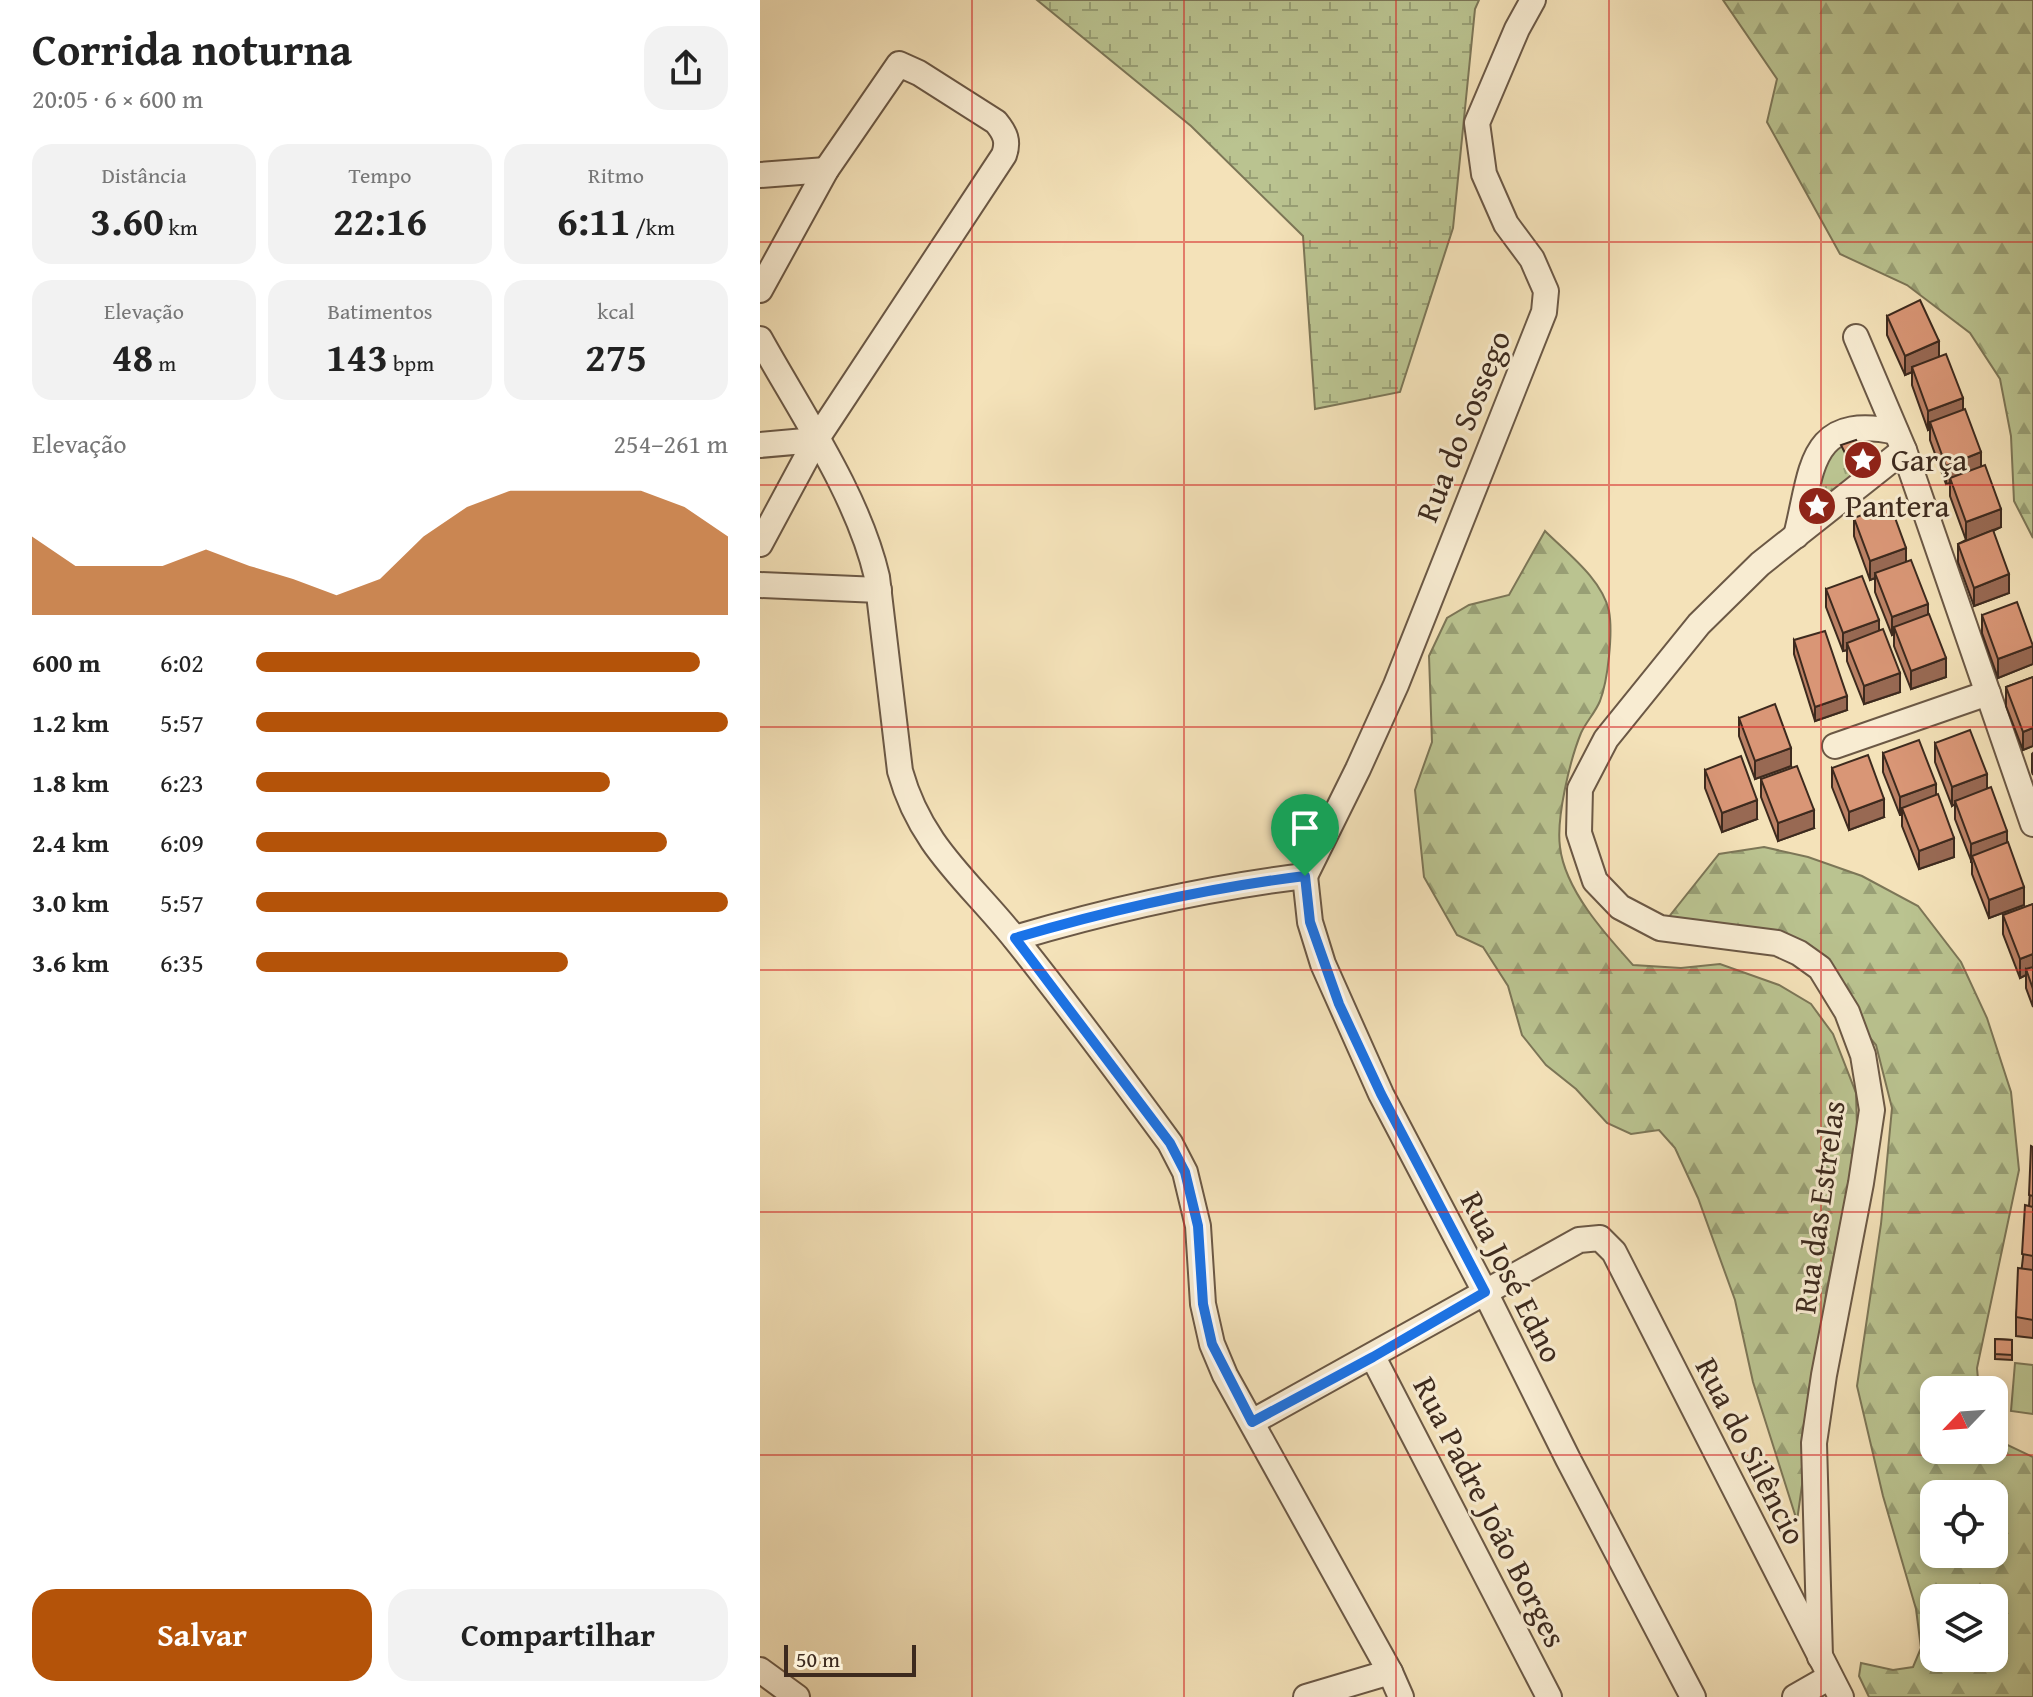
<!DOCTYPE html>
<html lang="pt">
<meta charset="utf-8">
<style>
:root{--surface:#fff;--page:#f2f2f2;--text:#222;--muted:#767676;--accent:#b45309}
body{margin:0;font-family:"Gentium Book Plus",serif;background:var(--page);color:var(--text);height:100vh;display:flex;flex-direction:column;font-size:30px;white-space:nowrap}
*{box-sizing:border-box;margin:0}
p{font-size:26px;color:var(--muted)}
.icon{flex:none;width:44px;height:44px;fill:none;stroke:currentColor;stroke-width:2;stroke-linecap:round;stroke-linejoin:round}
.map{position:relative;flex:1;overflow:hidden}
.sheet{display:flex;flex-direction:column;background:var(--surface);width:760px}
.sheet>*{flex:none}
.needle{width:52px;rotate:245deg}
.buttons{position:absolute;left:1160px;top:1376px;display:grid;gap:16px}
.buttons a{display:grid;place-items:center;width:88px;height:88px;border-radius:16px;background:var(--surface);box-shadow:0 4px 12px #0003;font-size:40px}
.scale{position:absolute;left:24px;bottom:20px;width:132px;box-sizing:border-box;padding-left:8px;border:4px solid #3d2a1e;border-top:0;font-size:22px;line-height:28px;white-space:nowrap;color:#3d2a1e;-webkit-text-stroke:6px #f8ecd2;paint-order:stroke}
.pin{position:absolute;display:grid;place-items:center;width:68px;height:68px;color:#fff;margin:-82px -34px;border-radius:50% 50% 50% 0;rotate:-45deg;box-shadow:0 0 8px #0007}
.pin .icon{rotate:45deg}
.round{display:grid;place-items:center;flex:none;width:84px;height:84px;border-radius:24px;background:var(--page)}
.head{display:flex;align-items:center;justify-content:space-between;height:136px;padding:0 32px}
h1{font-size:44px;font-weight:700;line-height:60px}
.stats{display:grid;grid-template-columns:repeat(3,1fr);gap:12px;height:136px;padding:8px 32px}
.stats div{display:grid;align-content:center;border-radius:20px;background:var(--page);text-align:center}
.stats b{font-size:40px;font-weight:700}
.stats small{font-size:22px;font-weight:400}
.stats p{font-size:22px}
.chart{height:224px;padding:16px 32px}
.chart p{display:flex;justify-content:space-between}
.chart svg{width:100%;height:144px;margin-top:8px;fill:var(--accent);opacity:.7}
.action{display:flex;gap:16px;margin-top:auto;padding:16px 32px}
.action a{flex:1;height:92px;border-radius:24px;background:var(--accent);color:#fff;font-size:32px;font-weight:700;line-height:92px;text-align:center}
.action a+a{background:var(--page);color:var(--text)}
ul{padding:0 32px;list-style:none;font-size:26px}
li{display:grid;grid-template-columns:128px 96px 1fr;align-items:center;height:60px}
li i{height:20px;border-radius:10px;background:var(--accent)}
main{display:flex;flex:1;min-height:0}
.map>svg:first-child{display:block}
.forest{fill:url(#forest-firs);stroke:#7c7657;stroke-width:2;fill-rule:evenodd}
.wetland{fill:url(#wetland-marsh);stroke:#7c7657;stroke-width:2}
.park{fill:url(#park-tufts);stroke:#7c7657;stroke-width:2}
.garden{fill:#bac390;stroke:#7c7657;stroke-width:2}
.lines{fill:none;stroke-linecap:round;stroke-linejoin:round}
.minor-casing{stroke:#6b5845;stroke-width:28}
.minor{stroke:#f8ecd2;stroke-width:24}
.wall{fill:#bb8165;stroke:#3d2a1e;stroke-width:2}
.shaded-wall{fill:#986953;stroke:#3d2a1e;stroke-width:2}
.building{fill:#d99676;stroke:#3d2a1e;stroke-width:2}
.route-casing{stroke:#fff;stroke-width:16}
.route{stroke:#1a73e8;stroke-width:10}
.grid{fill:none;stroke:#d62828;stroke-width:2;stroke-opacity:0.55}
.labels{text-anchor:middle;stroke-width:6;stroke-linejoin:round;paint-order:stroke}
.street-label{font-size:32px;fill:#3d2a1e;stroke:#f8ecd2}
.poi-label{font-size:32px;fill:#3d2a1e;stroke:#f8ecd2;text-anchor:start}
</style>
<main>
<section class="sheet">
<div class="head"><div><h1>Corrida noturna</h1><p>20:05 · 6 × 600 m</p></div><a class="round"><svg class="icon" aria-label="share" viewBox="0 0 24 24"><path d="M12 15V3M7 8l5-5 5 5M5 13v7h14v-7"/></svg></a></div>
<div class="stats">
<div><p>Distância</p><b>3.60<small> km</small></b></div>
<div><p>Tempo</p><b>22:16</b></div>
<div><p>Ritmo</p><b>6:11<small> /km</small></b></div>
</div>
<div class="stats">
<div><p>Elevação</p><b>48<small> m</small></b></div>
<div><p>Batimentos</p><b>143<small> bpm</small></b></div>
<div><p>kcal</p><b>275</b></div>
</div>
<div class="chart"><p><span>Elevação</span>254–261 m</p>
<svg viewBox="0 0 160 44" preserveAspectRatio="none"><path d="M0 44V20L10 29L20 29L30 29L40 24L50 29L60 33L70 38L80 33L90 20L100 11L110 6L120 6L130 6L140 6L150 11L160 20V44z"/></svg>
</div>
<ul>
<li><b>600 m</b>6:02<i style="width:94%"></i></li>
<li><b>1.2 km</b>5:57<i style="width:100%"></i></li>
<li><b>1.8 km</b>6:23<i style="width:75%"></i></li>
<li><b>2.4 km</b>6:09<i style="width:87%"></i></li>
<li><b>3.0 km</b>5:57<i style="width:100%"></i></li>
<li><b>3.6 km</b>6:35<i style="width:66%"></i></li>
</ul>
<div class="action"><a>Salvar</a><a>Compartilhar</a></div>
</section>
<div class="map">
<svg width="1273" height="1697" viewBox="0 0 1273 1697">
<defs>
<pattern id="forest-firs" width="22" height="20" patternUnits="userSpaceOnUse" patternTransform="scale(2)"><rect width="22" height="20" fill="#bac390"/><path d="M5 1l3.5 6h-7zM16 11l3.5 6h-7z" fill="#989f75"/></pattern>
<pattern id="wetland-marsh" width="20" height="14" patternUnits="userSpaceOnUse" patternTransform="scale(2)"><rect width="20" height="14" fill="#bac390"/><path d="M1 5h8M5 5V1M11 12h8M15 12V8" fill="none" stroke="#989f75"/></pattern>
<pattern id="park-tufts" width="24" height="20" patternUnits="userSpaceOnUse" patternTransform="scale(2)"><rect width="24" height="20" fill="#bac390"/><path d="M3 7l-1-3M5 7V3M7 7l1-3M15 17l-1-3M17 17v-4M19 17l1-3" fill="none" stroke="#989f75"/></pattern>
</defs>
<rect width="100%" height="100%" fill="#f4e2b9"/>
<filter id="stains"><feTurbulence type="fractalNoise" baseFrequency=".0025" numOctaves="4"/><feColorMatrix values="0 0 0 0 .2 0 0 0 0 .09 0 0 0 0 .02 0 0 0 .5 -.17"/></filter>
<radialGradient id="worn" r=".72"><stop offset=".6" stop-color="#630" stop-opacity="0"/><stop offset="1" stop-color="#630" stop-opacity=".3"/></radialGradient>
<g class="forest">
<path d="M963,0H1273V538L1254,501L1251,436L1240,379L1210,333L1147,285L1080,254L1007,122L1017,79Z"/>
<path d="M785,531C807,553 842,579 849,611C853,633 848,680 840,701C835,713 826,722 821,733C810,760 796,818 800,847C805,890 845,934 873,965L921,968L960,964L1019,985L1051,1004L1073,1034L1096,1093L1097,1128L1092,1170L1066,1293L1063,1335L1037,1521L993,1382L975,1300L938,1198L915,1148L899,1130L871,1134L847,1123L816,1089L786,1065L762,1035L748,986L723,947L697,935L664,877L655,790L672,742L669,656L687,618L709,605L749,595Z"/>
<path d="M1004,847L1048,857L1102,876L1158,906L1201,962L1227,1018L1251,1092L1259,1170L1217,1368L1219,1390H1174V1450H1234V1435L1239,1441L1273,1457V1697H1109L1099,1676L1101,1663L1133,1670L1153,1667L1161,1648L1156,1609L1123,1496L1097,1386L1121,1224L1132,1108L1116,1045L1039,953L900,928L959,854ZM1174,1494H1234V1554H1174ZM1174,1598H1234V1658H1174Z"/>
</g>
<path class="wetland" d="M277,0H719L715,9L693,228L640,392L555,409L543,236L431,126Z"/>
<path class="park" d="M1104,439C1113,447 1113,454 1109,464L1052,510L1070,449Z"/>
<path class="garden" d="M1255,1363L1273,1365V1414L1251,1411Z"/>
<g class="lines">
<defs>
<g id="minor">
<path d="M0,175L66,170"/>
<path d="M0,290L66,170L139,64L159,73L236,122C245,133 249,141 244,155L56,440L0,544"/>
<path d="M1096,337L1144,450L1273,824"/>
<path d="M0,339C41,413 98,495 117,577L140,771C161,847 209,881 256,940C309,1006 360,1075 410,1143L425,1172L438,1226L443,1304L452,1344L465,1375L630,1672L641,1697"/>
<path d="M0,445L56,440"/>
<path d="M1036,536C1053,469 1048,413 1136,432"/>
<path d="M0,585L119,590"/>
<path d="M1075,746L1228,693"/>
<path d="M545,876L598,769L636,685L784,312L786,291L772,259L746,224L724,174L717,123L757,29L773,0"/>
<path d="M545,876L550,922L563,964L621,1094L725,1292L808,1459L933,1697"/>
<path d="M255,938C350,910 447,888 545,876"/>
<path d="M613,1357L789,1697"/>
<path d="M492,1422L819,1240L840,1238L854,1252L1081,1697"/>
<path d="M1060,1657L1054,1443L1064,1375L1101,1183L1112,1110L1103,1055L1087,1012L1060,968L1039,953L1017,943L900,928L860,907L835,881L819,833L820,789L846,739L939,624L1000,564L1144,450"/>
<path d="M0,1670L37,1697"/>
<path d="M546,1697L630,1672"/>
<path d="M1035,1697L1070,1677"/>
</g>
</defs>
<use href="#minor" class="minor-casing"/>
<use href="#minor" class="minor"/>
</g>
<g class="wall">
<path d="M1127,316L1179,357L1203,409L1241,527L1233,531L1249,593L1214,606L1198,562V544L1206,540L1190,496V483L1186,484L1170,440V429L1168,430L1152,385V372L1145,375L1127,335Z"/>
<path d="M1094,518L1146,562L1168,615L1186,677L1151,689L1134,646V634L1132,635L1115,592V578L1110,580L1094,536Z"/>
<path d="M1066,589L1119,631L1140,692L1104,704L1087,661V650L1083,651L1066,607Z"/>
<path d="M1222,615L1273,645V664L1238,678L1222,633Z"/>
<path d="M1034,640L1087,710L1055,721L1034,654Z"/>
<path d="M1273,677V746L1263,750L1246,706V687Z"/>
<path d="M979,718L1031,766L995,779L979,736Z"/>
<path d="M1175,743L1227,789L1247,843L1264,905L1229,918L1212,874V863L1195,819V804L1192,806L1175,762Z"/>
<path d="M1123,753L1176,795L1194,857L1159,869L1142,826V815H1140L1123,772Z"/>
<path d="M1273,753V775L1272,772V754Z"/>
<path d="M1072,768L1124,817L1089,830L1072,787Z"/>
<path d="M945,770L997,819L962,832L945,788Z"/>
<path d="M1001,779L1054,828L1018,841L1001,797Z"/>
<path d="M1273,904V1007L1266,988V975L1260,978L1243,934V915Z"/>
<path d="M1273,1147V1338L1256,1336V1317L1269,1206Z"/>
<path d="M1235,1339L1252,1340V1360L1235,1359Z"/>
</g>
<g class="shaded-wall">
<path d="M1179,341V359L1152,367V372L1145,375V356Z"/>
<path d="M1203,398V416L1170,422V429L1168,430V411Z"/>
<path d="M1221,452V471L1190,478V483L1186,484V466Z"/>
<path d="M1102,453V458L1088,464V459Z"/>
<path d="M1241,509V527L1206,541V522Z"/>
<path d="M1146,548V567L1115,573V578L1110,580V561Z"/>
<path d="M1249,574V593L1214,606V588Z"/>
<path d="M1168,604V622L1134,627V634L1132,635V617Z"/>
<path d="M1119,620V638L1087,643V650L1083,651V633Z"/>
<path d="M1273,646V664L1238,678V659Z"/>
<path d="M1186,658V677L1151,689V671Z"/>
<path d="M1140,673V692L1104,704V686Z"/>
<path d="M1087,696V710L1055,721V707Z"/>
<path d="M1273,728V746L1263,750V732Z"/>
<path d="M1031,748V766L995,779V761Z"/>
<path d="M1227,774V793L1195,801V804L1192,806V787Z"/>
<path d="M1176,784V802L1142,808V815H1140V797Z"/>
<path d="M1124,799V817L1089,830V812Z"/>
<path d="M997,800V819L962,832V813Z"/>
<path d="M1054,810V828L1018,841V823Z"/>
<path d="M1247,831V850L1212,856L1211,863V844Z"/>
<path d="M1194,838V857L1159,869V851Z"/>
<path d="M1264,887V905L1229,918V900Z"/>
<path d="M1273,954V973L1266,969V975L1260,978V959Z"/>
</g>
<g class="building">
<path d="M1160,300L1179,341L1145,356L1127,316Z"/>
<path d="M1186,354L1203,398L1168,411L1152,367Z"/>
<path d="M1205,409L1221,452L1186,466L1170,422Z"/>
<path d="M1096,440L1102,453L1088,459L1081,445Z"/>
<path d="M1225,465L1241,509L1206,522L1190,478Z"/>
<path d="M1130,504L1146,548L1110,561L1094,518Z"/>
<path d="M1233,530L1249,574L1214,588L1198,544Z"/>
<path d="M1151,560L1168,604L1132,617L1115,573Z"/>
<path d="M1102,576L1119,620L1083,633L1066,589Z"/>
<path d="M1257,602L1273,646L1238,659L1222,615Z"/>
<path d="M1169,614L1186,658L1151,671L1134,627Z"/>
<path d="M1123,629L1140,673L1104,686L1087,643Z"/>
<path d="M1065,631L1087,696L1055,707L1034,640Z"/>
<path d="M1273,677V728L1263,732L1246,687Z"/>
<path d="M1015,704L1031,748L995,761L979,718Z"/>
<path d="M1210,730L1227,774L1192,787L1175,743Z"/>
<path d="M1159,740L1176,784L1140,797L1123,753Z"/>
<path d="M1108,755L1124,799L1089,812L1072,768Z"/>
<path d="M981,756L997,800L962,813L945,770Z"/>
<path d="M1037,766L1054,810L1018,823L1001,779Z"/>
<path d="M1231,787L1247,831L1211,844L1195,801Z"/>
<path d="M1178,794L1194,838L1159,851L1142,808Z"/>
<path d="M1248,842L1264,887L1229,900L1212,856Z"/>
<path d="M1273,904V954L1260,959L1243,915Z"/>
<path d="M1273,967V989L1266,969Z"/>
<path d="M1271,1146L1273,1147V1196L1269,1195Z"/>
<path d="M1265,1205L1273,1207V1256L1262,1254Z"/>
<path d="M1258,1268L1273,1270V1320L1256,1317Z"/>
<path d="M1235,1339L1252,1340V1355L1235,1354Z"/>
</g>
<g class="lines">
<defs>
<path id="route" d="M545,876L550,922L579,1004L621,1094L725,1292L613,1357L492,1422L452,1344L443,1304L438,1226L425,1172L410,1143L255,938C350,910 447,888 545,876Z"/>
</defs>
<use href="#route" class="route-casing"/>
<use href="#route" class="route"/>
</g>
<path class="grid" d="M212,0V1697M424,0V1697M636,0V1697M849,0V1697M1061,0V1697M0,242H1273M0,485H1273M0,727H1273M0,970H1273M0,1212H1273M0,1455H1273"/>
<defs>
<symbol id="sight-disc" viewBox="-11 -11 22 22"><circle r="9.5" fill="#8f2418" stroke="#f8ecd2"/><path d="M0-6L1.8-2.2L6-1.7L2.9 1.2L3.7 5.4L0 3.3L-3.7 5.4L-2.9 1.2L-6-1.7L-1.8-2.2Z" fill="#fff"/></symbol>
</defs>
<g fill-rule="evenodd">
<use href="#sight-disc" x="1081" y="438" width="44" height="44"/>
<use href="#sight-disc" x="1035" y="484" width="44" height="44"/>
</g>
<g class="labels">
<g class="street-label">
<text transform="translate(703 426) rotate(-68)" y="11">Rua do Sossego</text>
<text transform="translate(1059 1207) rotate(-82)" y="11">Rua das Estrelas</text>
<text transform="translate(752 1277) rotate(63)" y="11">Rua José Edno</text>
<text transform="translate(991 1451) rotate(63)" y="11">Rua do Silêncio</text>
<text transform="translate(730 1512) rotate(63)" y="11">Rua Padre João Borges</text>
</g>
<g class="poi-label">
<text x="1131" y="471">Garça</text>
<text x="1085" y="517">Pantera</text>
</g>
</g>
<rect width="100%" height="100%" filter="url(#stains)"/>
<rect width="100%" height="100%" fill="url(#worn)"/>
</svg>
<div class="buttons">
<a><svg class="needle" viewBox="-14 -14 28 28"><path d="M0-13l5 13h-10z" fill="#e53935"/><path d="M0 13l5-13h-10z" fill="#767676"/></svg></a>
<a><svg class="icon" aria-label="locate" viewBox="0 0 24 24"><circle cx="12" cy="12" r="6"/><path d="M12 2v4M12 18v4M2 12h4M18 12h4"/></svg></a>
<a><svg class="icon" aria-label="layers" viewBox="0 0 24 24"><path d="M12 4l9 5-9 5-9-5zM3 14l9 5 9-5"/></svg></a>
</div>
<div class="scale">50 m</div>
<div class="pin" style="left:545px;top:876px;background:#1e9e55"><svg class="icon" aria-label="arrive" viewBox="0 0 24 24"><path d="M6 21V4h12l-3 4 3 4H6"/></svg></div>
</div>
</main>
